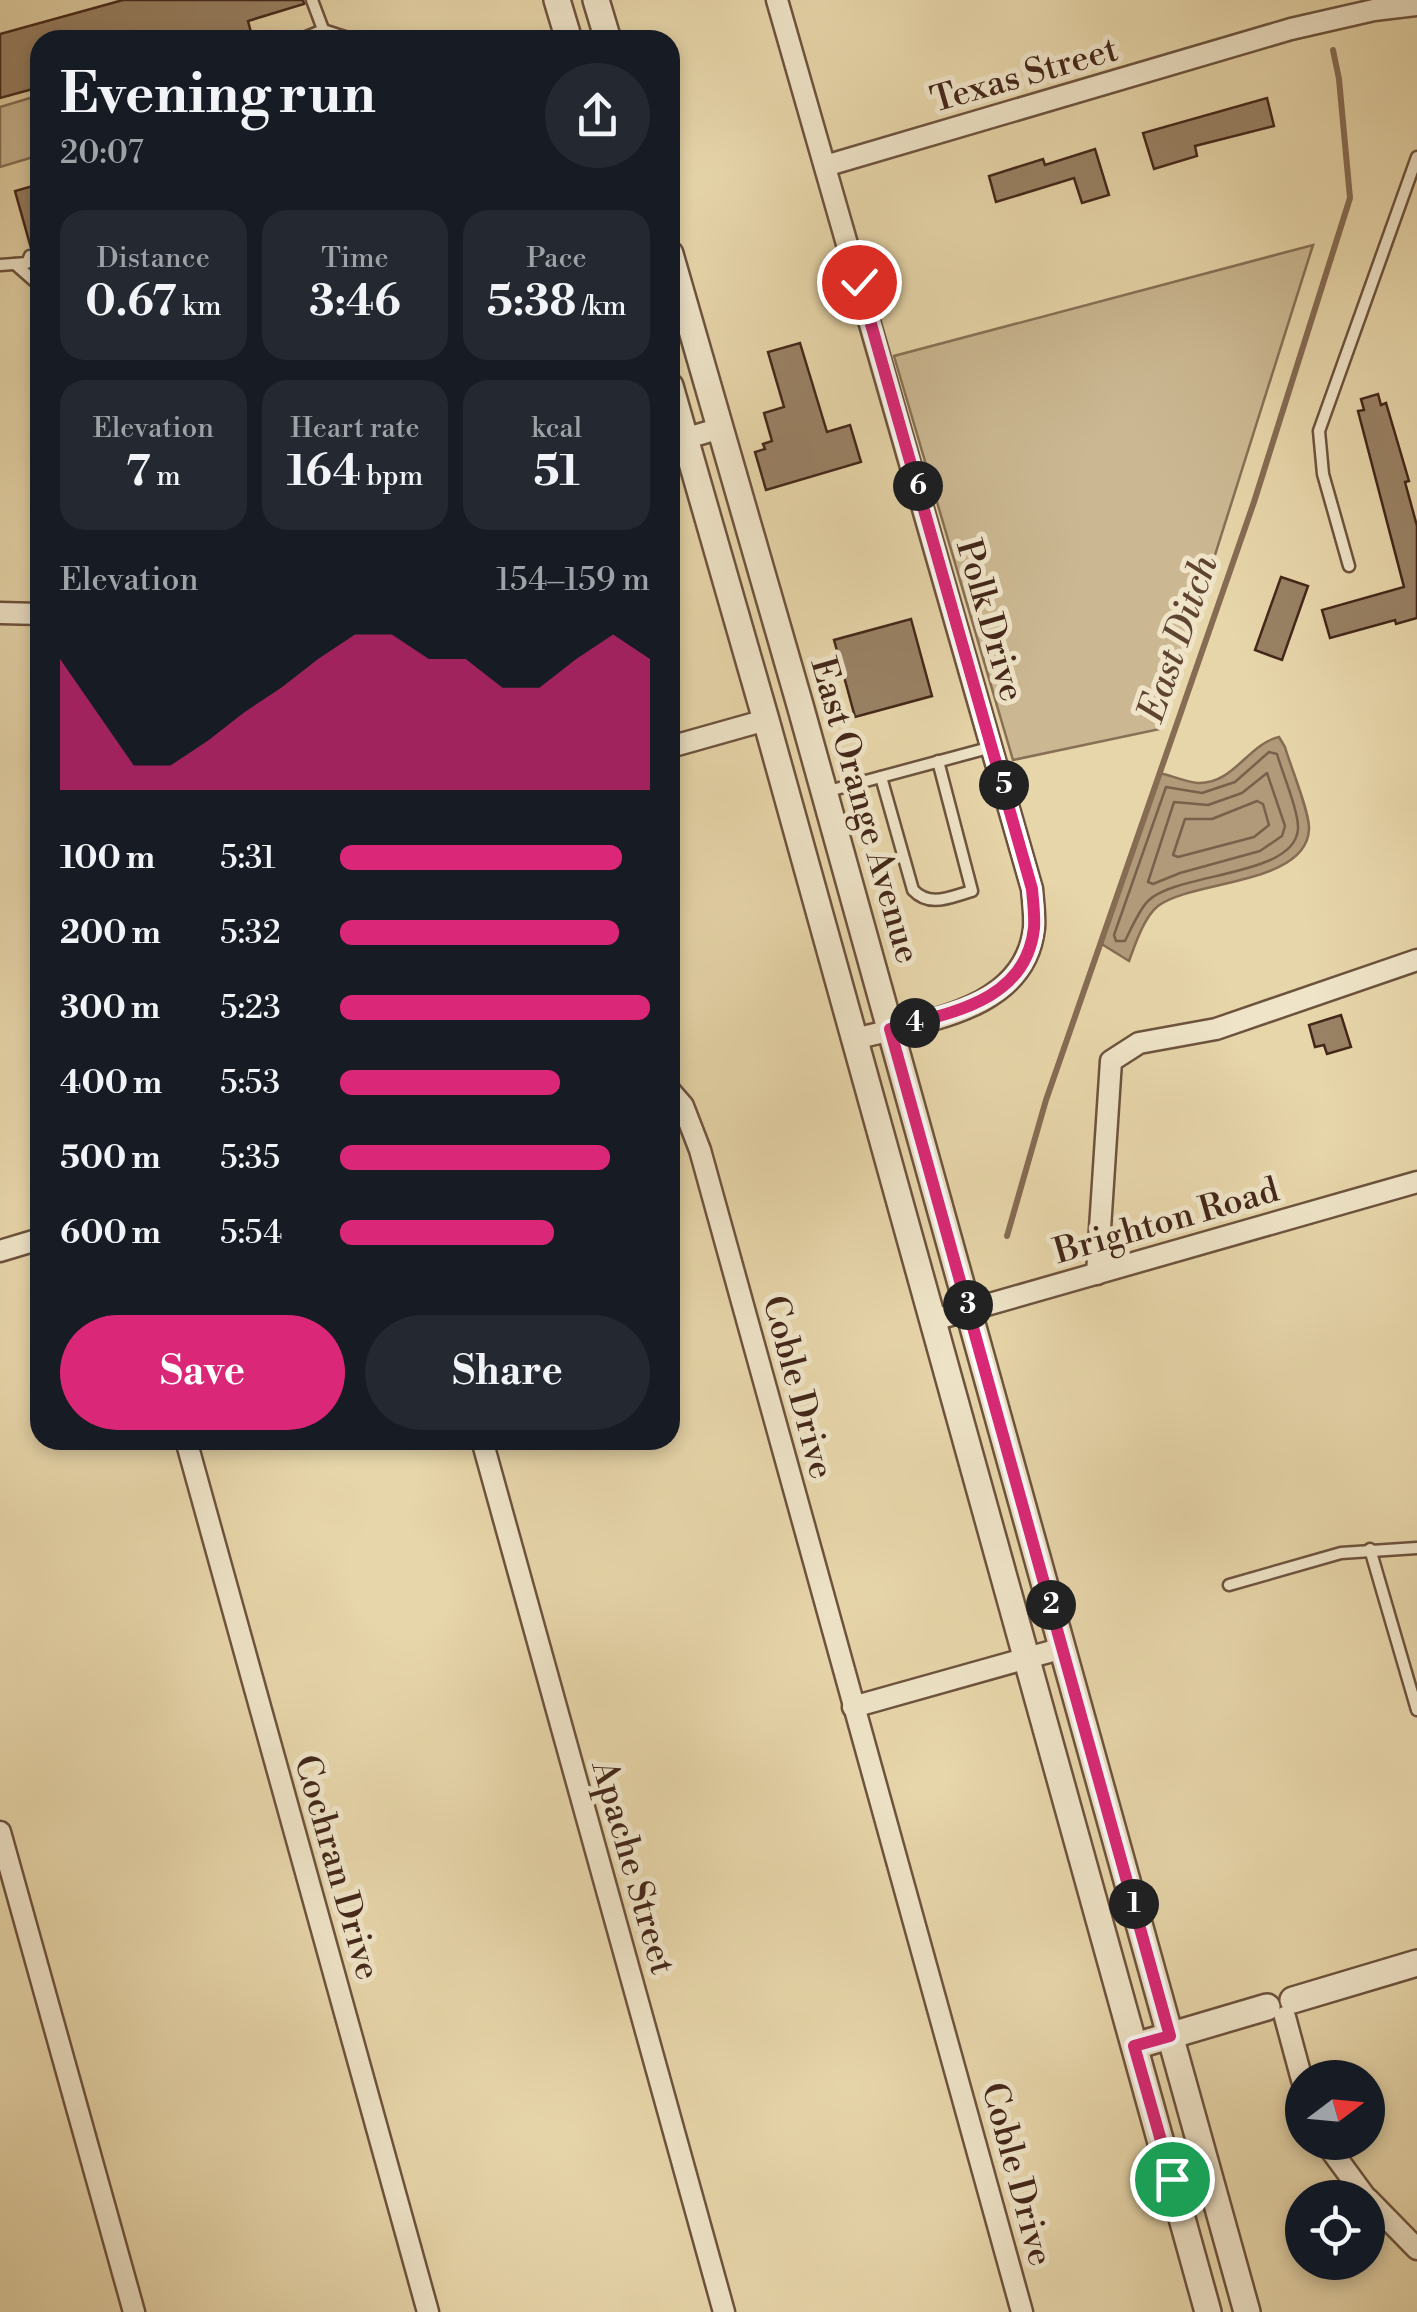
<!DOCTYPE html>
<meta charset="utf-8">
<style>
:root{--surface:#171b24;--page:#242831;--text:#f1f3f6;--muted:#9ea1a6;--accent:#db2777}
body{margin:0;font-family:"Libre Bodoni",serif;background:var(--page);color:var(--text);height:100vh;display:flex;flex-direction:column;font-size:38px;white-space:nowrap}
*{box-sizing:border-box;margin:0}
p{font-size:32px;color:var(--muted)}
.icon{flex:none;width:55px;height:55px;fill:none;stroke:currentColor;stroke-width:2;stroke-linecap:round;stroke-linejoin:round}
.map{position:relative;flex:1;overflow:hidden}
.drawer{position:absolute;left:30px;top:30px;width:650px;height:1420px;display:flex;flex-direction:column;background:var(--surface);border-radius:30px;box-shadow:0 5px 15px #0003}
.drawer>*{flex:none}
.needle{width:65px;rotate:74deg}
.controls{position:absolute;left:1285px;top:2060px;display:grid;gap:20px}
.controls a{display:grid;place-items:center;width:100px;height:100px;border-radius:50%;background:var(--surface);box-shadow:0 5px 15px #0003;font-size:50px}
.pin{position:absolute;display:grid;place-items:center;width:85px;height:85px;color:#fff;margin:-42px;border:5px solid #fff;border-radius:50%;box-shadow:0 2px 10px #0007}
.km{position:absolute;width:50px;height:50px;margin:-25px;border-radius:50%;background:#222;color:#fff;font-size:28px;line-height:50px;text-align:center}
.round{display:grid;place-items:center;flex:none;width:105px;height:105px;border-radius:52px;background:var(--page)}
.headline{display:flex;align-items:center;justify-content:space-between;height:170px;padding:0 30px}
h1{font-size:55px;font-weight:700;line-height:75px}
.metrics{display:grid;grid-template-columns:repeat(3,1fr);gap:15px;height:170px;padding:10px 30px}
.metrics div{display:grid;align-content:center;border-radius:25px;background:var(--page);text-align:center}
.metrics b{font-size:42px;font-weight:700}
.metrics small{font-size:28px;font-weight:400}
.metrics p{font-size:28px}
.chart{height:280px;padding:20px 30px}
.chart p{display:flex;justify-content:space-between}
.chart svg{width:100%;height:180px;margin-top:10px;fill:var(--accent);opacity:.7}
.cta{display:flex;gap:20px;margin-top:auto;padding:20px 30px}
.cta a{flex:1;height:115px;border-radius:60px;background:var(--accent);color:#fff;font-size:40px;font-weight:700;line-height:115px;text-align:center}
.cta a+a{background:var(--page);color:var(--text)}
ul{padding:0 30px;list-style:none;font-size:32px}
li{display:grid;grid-template-columns:160px 120px 1fr;align-items:center;height:75px}
li i{height:25px;border-radius:12px;background:var(--accent)}
.map>svg:first-child{display:block}
.green{fill:#cbb892;stroke:#887056;stroke-width:2.5}
.water{fill:#b09a79;stroke:#856c53;stroke-width:2.5}
.lines{fill:none;stroke-linecap:round;stroke-linejoin:round}
.shore{stroke:#7a604a;stroke-width:2.5}
.stream{stroke:#856c53;stroke-width:6}
.building{fill:#998265;stroke:#44271a;stroke-width:2.5}
.service-casing{stroke:#6d533e;stroke-width:15}
.minor-casing{stroke:#6d533e;stroke-width:25}
.tertiary-casing{stroke:#6d533e;stroke-width:30}
.service{stroke:#efe4c8;stroke-width:10}
.minor{stroke:#efe4c8;stroke-width:20}
.tertiary{stroke:#efe4c8;stroke-width:25}
.route-casing{stroke:#fff;stroke-width:20}
.route{stroke:#db2777;stroke-width:12}
.labels{text-anchor:middle;stroke-width:10;stroke-linejoin:round;paint-order:stroke}
.street-label{font-size:35px;fill:#44271a;stroke:#efe4c8}
.water-label{font-size:38px;font-style:italic;fill:#5f4432;stroke:#efe4c8}
</style>
<div class="map">
<svg width="1417" height="2312" viewBox="0 0 1417 2312">
<rect width="100%" height="100%" fill="#e7d6aa"/>
<filter id="stains"><feTurbulence type="fractalNoise" baseFrequency=".002" numOctaves="4"/><feColorMatrix values="0 0 0 0 .2 0 0 0 0 .09 0 0 0 0 .02 0 0 0 .5 -.17"/></filter>
<radialGradient id="worn" r=".72"><stop offset=".6" stop-color="#630" stop-opacity="0"/><stop offset="1" stop-color="#630" stop-opacity=".3"/></radialGradient>
<g class="green">
<path d="M40,95V155L0,167V107Z"/>
<path d="M1313,245L1160,729L1013,760L894,356Z"/>
</g>
<path class="water" d="M1279,737L1285,747C1290,765 1310,813 1309,829C1307,885 1192,880 1158,906C1144,917 1135,945 1129,961L1100,943L1160,773C1172,776 1186,782 1198,783C1234,784 1248,744 1279,737Z"/>
<g class="lines">
<g class="shore">
<path d="M1269,752L1277,754C1282,772 1299,812 1298,829C1295,877 1177,872 1148,901C1139,910 1131,929 1125,941H1116L1114,935L1166,787L1202,793L1235,782Z"/>
<path d="M1267,773L1285,826L1282,836L1260,851L1180,873L1153,884L1148,882L1174,802L1208,805L1242,793Z"/>
<path d="M1257,801L1263,804L1269,825L1254,837L1178,857L1173,855L1185,819H1212Z"/>
</g>
<path class="stream" d="M1007,1236L1046,1100L1254,502L1350,198L1339,79L1333,50"/>
</g>
<g class="building">
<path d="M123,0H303L304,4L248,21L253,40H40V87L0,98V34Z"/>
<path d="M1267,98L1274,126L1195,146L1197,156L1154,169L1143,133Z"/>
<path d="M1095,149L1109,195L1082,203L1074,178L996,202L989,176L1043,159L1045,165Z"/>
<path d="M40,184V261H37L38,254L31,248L15,191Z"/>
<path d="M800,343L827,432L850,425L861,462L766,490L755,452L765,449L763,444L772,441L764,413L784,407L768,352Z"/>
<path d="M1378,394L1381,405L1386,403L1409,481L1405,482L1417,526V618L1396,624L1395,620L1330,638L1322,610L1404,587L1358,411L1364,410L1361,399Z"/>
<path d="M1281,577L1308,586L1282,660L1255,650Z"/>
<path d="M911,619L932,696L855,717L834,640Z"/>
<path d="M1341,1015L1351,1047L1327,1054L1324,1045L1315,1047L1309,1025Z"/>
</g>
<g class="lines">
<defs>
<g id="service">
<path d="M312,0L327,40"/>
<path d="M299,40L323,30L354,40"/>
<path d="M15,264L40,286"/>
<path d="M0,265L27,263L30,256"/>
<path d="M1349,566L1323,474L1319,431L1417,157"/>
<path d="M881,777L913,890C930,908 950,897 972,891L938,761"/>
<path d="M825,792L992,747"/>
<path d="M1370,1549L1417,1710"/>
<path d="M1229,1585L1341,1553L1417,1548"/>
</g>
<g id="minor">
<path d="M777,0L1032,889C1033,902 1035,916 1034,928C1025,1013 920,1021 855,1039"/>
<path d="M825,166L1291,29L1374,10L1417,5"/>
<path d="M670,443L721,428"/>
<path d="M0,613L40,614"/>
<path d="M670,747L766,720"/>
<path d="M670,1091L683,1106L700,1150L1022,2312"/>
<path d="M0,1251L40,1239"/>
<path d="M1097,1274L1111,1061L1139,1043L1216,1029L1417,960"/>
<path d="M934,1320L1417,1182"/>
<path d="M186,1440L428,2312"/>
<path d="M482,1440L724,2312"/>
<path d="M853,1707L1063,1648"/>
<path d="M0,1832L134,2312"/>
<path d="M1285,2017L1302,2080"/>
<path d="M1325,2142L1366,2198"/>
<path d="M1368,2199L1417,2249"/>
</g>
<g id="tertiary">
<path d="M557,0L569,40"/>
<path d="M596,0L608,40"/>
<path d="M670,254L800,705L1247,2312"/>
<path d="M670,386L766,720L1208,2312"/>
<path d="M1293,2000L1417,1963"/>
<path d="M1135,2046L1267,2007"/>
</g>
</defs>
<use href="#service" class="service-casing"/>
<use href="#minor" class="minor-casing"/>
<use href="#tertiary" class="tertiary-casing"/>
<use href="#service" class="service"/>
<use href="#minor" class="minor"/>
<use href="#tertiary" class="tertiary"/>
</g>
<g class="lines">
<defs>
<path id="route" d="M859,282L1032,889C1033,902 1035,916 1034,928C1026,1002 949,1013 890,1029L1170,2036L1134,2046L1172,2179"/>
</defs>
<use href="#route" class="route-casing"/>
<use href="#route" class="route"/>
</g>
<g class="labels">
<g class="street-label">
<text transform="translate(1024 74) rotate(-16)" y="12">Texas Street</text>
<text transform="translate(991 620) rotate(74)" y="12">Polk Drive</text>
<text transform="translate(866 810) rotate(74)" y="12">East Orange Avenue</text>
<text transform="translate(1166 1220) rotate(-16)" y="12">Brighton Road</text>
<text transform="translate(799 1387) rotate(75)" y="12">Coble Drive</text>
<text transform="translate(338 1867) rotate(74)" y="12">Cochran Drive</text>
<text transform="translate(634 1867) rotate(74)" y="12">Apache Street</text>
<text transform="translate(1018 2174) rotate(75)" y="12">Coble Drive</text>
</g>
<g class="water-label">
<text transform="translate(1177 638) rotate(-71)" y="13">East Ditch</text>
</g>
</g>
<rect width="100%" height="100%" filter="url(#stains)"/>
<rect width="100%" height="100%" fill="url(#worn)"/>
</svg>
<div class="controls">
<a><svg class="needle" viewBox="-14 -14 28 28"><path d="M0-13l5 13h-10z" fill="#e53935"/><path d="M0 13l5-13h-10z" fill="#9ea1a6"/></svg></a>
<a><svg class="icon" aria-label="locate" viewBox="0 0 24 24"><circle cx="12" cy="12" r="6"/><path d="M12 2v4M12 18v4M2 12h4M18 12h4"/></svg></a>
</div>
<div class="pin" style="left:1172px;top:2179px;background:#1e9e55"><svg class="icon" aria-label="arrive" viewBox="0 0 24 24"><path d="M6 21V4h12l-3 4 3 4H6"/></svg></div>
<div class="pin" style="left:859px;top:282px;background:#d93025"><svg class="icon" aria-label="check" viewBox="0 0 24 24"><path d="M5 12l5 5 9-10"/></svg></div>
<b class="km" style="left:1134px;top:1904px">1</b>
<b class="km" style="left:1051px;top:1605px">2</b>
<b class="km" style="left:968px;top:1305px">3</b>
<b class="km" style="left:915px;top:1023px">4</b>
<b class="km" style="left:1004px;top:785px">5</b>
<b class="km" style="left:918px;top:486px">6</b>
<section class="drawer">
<div class="headline"><div><h1>Evening run</h1><p>20:07</p></div><a class="round"><svg class="icon" aria-label="share" viewBox="0 0 24 24"><path d="M12 15V3M7 8l5-5 5 5M5 13v7h14v-7"/></svg></a></div>
<div class="metrics">
<div><p>Distance</p><b>0.67<small> km</small></b></div>
<div><p>Time</p><b>3:46</b></div>
<div><p>Pace</p><b>5:38<small> /km</small></b></div>
</div>
<div class="metrics">
<div><p>Elevation</p><b>7<small> m</small></b></div>
<div><p>Heart rate</p><b>164<small> bpm</small></b></div>
<div><p>kcal</p><b>51</b></div>
</div>
<div class="chart"><p><span>Elevation</span>154–159 m</p>
<svg viewBox="0 0 160 44" preserveAspectRatio="none"><path d="M0 44V12L10 25L20 38L30 38L40 32L50 25L60 19L70 12L80 6L90 6L100 12L110 12L120 19L130 19L140 12L150 6L160 12V44z"/></svg>
</div>
<ul>
<li><b>100 m</b>5:31<i style="width:91%"></i></li>
<li><b>200 m</b>5:32<i style="width:90%"></i></li>
<li><b>300 m</b>5:23<i style="width:100%"></i></li>
<li><b>400 m</b>5:53<i style="width:71%"></i></li>
<li><b>500 m</b>5:35<i style="width:87%"></i></li>
<li><b>600 m</b>5:54<i style="width:69%"></i></li>
</ul>
<div class="cta"><a>Save</a><a>Share</a></div>
</section>
</div>
